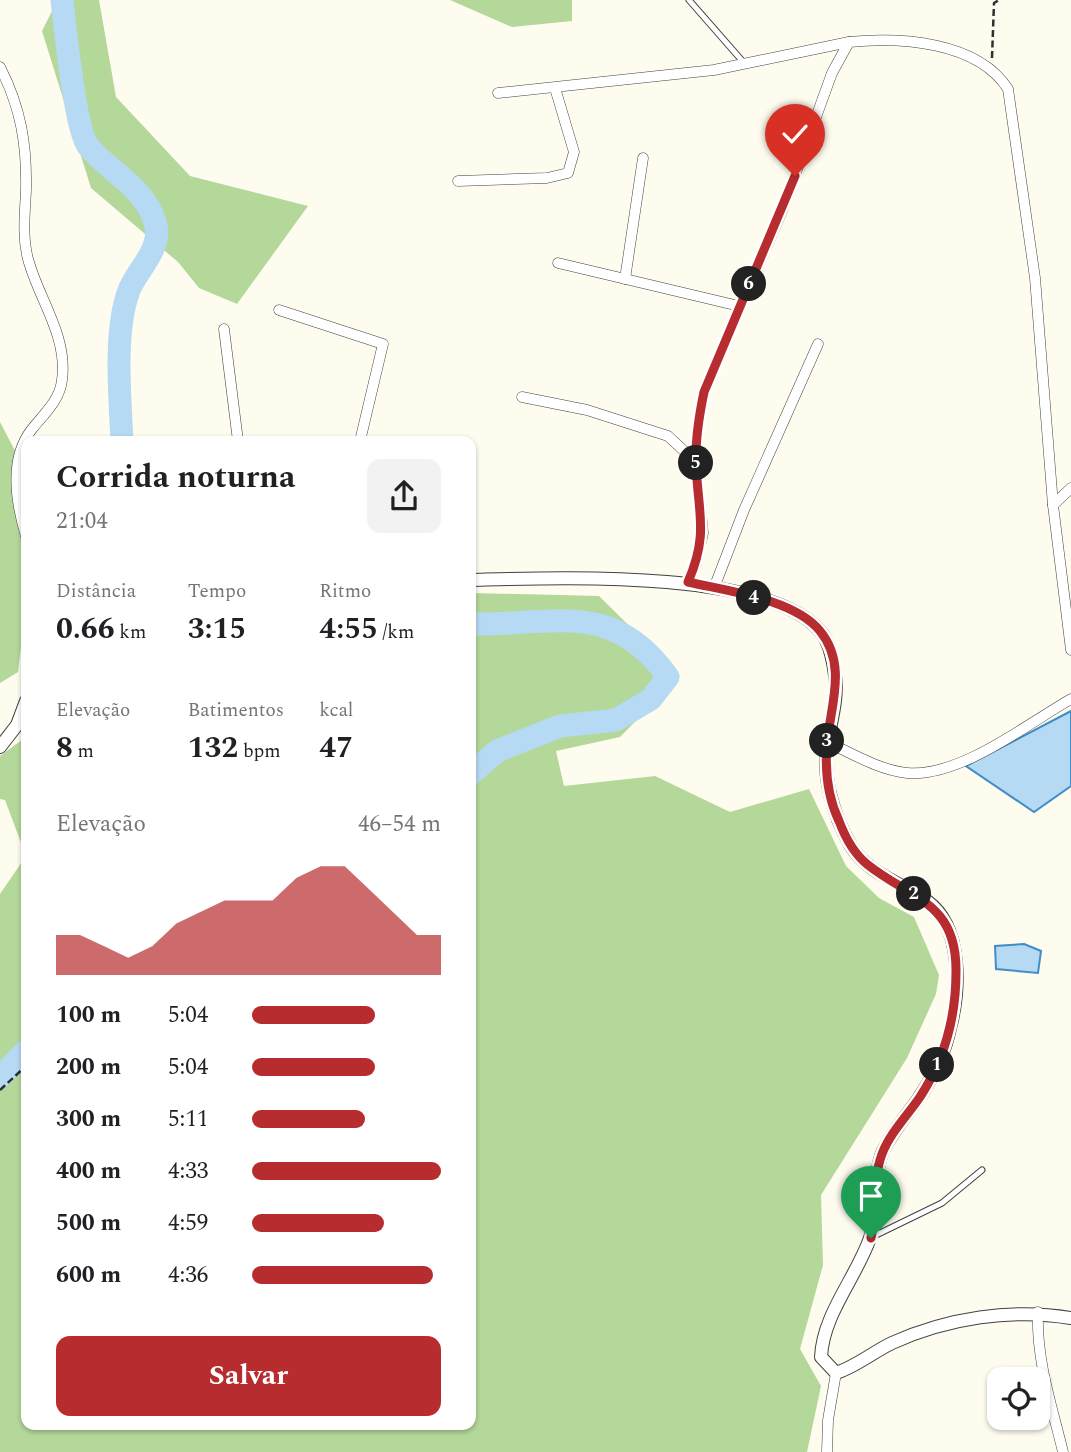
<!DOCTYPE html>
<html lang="pt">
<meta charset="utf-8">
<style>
:root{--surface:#fff;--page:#f2f2f2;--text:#202124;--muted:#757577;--accent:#b72c2e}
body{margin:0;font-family:Spectral,serif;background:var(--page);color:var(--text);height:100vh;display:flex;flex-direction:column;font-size:26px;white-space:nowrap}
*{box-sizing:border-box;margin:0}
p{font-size:23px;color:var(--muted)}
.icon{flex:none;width:38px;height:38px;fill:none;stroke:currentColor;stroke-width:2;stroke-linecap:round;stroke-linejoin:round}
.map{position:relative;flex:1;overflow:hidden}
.drawer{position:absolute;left:21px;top:436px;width:455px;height:994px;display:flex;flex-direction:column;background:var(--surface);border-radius:14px;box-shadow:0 2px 5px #0004}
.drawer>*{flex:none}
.tools{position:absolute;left:987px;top:1367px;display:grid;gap:14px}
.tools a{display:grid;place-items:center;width:63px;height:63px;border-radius:14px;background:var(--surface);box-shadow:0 2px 5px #0004;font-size:35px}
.pin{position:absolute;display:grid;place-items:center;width:60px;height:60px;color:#fff;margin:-72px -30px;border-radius:50% 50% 50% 0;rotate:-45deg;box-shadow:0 0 7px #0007}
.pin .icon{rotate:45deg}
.km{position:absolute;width:35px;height:35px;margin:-18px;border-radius:50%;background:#222;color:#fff;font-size:19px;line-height:35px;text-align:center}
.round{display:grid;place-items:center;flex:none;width:74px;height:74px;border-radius:14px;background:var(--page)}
.headline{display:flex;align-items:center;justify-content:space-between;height:119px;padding:0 35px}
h1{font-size:32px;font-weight:700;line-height:52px}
.figures{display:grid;grid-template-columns:repeat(3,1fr);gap:10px;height:119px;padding:7px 35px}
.figures div{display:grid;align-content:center}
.figures b{font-size:30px;font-weight:700}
.figures small{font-size:19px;font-weight:400}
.figures p{font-size:19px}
.chart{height:196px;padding:14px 35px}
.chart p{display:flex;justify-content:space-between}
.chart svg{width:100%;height:126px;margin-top:7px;fill:var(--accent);opacity:.7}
.primary-button{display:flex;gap:14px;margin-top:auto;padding:14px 35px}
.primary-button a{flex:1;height:80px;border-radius:14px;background:var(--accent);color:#fff;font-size:28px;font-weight:700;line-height:80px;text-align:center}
ul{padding:0 35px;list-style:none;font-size:23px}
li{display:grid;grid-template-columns:112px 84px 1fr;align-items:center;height:52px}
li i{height:18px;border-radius:9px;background:var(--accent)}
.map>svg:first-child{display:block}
.forest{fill:#b4d79a}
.water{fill:#b6daf3;stroke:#418dc7;stroke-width:2}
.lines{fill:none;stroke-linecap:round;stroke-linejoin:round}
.river{stroke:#b6daf3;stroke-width:23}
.service-casing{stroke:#414141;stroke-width:7}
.minor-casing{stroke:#414141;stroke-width:11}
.tertiary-casing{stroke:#414141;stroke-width:14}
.path{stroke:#303030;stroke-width:2.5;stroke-dasharray:7 3.5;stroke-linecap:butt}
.service{stroke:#fff;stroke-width:5}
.minor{stroke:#fff;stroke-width:10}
.tertiary{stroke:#fff;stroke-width:12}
.route-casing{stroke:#fff;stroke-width:14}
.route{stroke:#b72c2e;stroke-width:9}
</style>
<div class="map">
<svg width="1071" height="1452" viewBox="0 0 1071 1452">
<rect width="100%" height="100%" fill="#fefcef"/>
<g class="forest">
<path d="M51,0H99L116,97L190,176L308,206L237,304L199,288L178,262L91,188L42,31L54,7Z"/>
<path d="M450,0H572V21L512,27Z"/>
<path d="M0,422L26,472V603L18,672L0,683Z"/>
<path d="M471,593L599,596L680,676L620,737L556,751L564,786L655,776L730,812L809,789L846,866L879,898L914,917L939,975L936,994L907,1058L821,1195L823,1265L800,1349L821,1386L807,1452H0V894L26,856L5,800L0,799V756L26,737V1424H471Z"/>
</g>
<g class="water">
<path d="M1071,711V786L1034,812L966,766Z"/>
<path d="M1024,944L1041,951L1038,973L996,969L995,946Z"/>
</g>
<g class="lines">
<g class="river">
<path d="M62,0C65,26 75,129 88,146C109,172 148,189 156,226C161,252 135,271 128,293C114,334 120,397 122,441"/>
<path d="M471,624C552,626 612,598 668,677L651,699L616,720L560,726L497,751L471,774"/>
<path d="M0,1077L26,1051"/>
</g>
<defs>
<g id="service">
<path d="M689,0L745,64"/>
<path d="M872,1237L942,1203L982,1170"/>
</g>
<g id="minor">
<path d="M0,67C21,108 27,145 26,190C25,213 22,236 28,259C39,300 68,336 62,380C60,400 44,414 32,429C8,459 16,503 26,536"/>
<path d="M498,93L714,70L849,42"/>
<path d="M458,181L547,178L568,173L574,152L555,88"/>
<path d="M558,263L739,306"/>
<path d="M625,279L643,158"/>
<path d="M279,310L383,344L360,441"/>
<path d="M224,329L238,441"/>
<path d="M522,397L587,410L668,436L696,462"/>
<path d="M1053,505L1071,488"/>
<path d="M688,582L696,564L703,533L696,462L697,428L704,392L782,211L832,73L849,42C900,37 977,41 1008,89L1035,278L1053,505L1071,650"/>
<path d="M714,588L744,510L818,344"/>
<path d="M827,742C851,753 879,770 907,773C959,778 1027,724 1071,699"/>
<path d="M1038,1312C1036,1360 1052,1406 1063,1452"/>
<path d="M827,1452L828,1420L836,1373"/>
</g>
<g id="tertiary">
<path d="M471,580C550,578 766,568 820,631C830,642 833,660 835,675C838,697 832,717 828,739C821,775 833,815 851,846C868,874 902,883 927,901C963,927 960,990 950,1028C945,1052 933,1077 919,1098C907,1115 892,1132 883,1151C871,1179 881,1211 870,1238C856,1278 823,1314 821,1357L836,1373C857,1366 873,1352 892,1343C947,1318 1012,1308 1071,1318"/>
<path d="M0,747L17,725L26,701"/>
</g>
</defs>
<use href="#service" class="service-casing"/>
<use href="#minor" class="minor-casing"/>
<use href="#tertiary" class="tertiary-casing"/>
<g class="path">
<path d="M992,58L994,3L999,0"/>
<path d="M26,1037V1048"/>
<path d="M0,1090L26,1066"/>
</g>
<use href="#service" class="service"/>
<use href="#minor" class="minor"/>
<use href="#tertiary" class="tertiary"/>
</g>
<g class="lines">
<defs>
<path id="route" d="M795,176L704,392C699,416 695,439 696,464C698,513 709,534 688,582C727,591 794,599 820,631C848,665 830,707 827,744C825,769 828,798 839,821C845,837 854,854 868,865C911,899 957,902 956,972C956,1016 944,1060 920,1097C907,1116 890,1133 882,1154C872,1181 877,1211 871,1238"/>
</defs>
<use href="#route" class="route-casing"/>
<use href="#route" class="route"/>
</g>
</svg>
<div class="tools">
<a><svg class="icon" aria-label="locate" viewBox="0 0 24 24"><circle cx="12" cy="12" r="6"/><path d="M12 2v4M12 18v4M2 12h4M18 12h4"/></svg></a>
</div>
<div class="pin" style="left:871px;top:1238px;background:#1e9e55"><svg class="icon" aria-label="arrive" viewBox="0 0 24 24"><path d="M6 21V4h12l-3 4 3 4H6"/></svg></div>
<div class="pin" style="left:795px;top:176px;background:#d93025"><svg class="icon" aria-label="check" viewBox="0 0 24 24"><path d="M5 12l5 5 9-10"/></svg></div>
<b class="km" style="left:937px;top:1065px">1</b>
<b class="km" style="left:914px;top:894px">2</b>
<b class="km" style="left:827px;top:741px">3</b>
<b class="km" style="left:754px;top:598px">4</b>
<b class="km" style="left:696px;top:463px">5</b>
<b class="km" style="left:749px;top:284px">6</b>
<section class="drawer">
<div class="headline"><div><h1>Corrida noturna</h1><p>21:04</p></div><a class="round"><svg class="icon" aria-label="share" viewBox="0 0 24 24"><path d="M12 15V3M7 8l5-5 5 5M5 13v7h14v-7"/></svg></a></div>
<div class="figures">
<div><p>Distância</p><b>0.66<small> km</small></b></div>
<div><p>Tempo</p><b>3:15</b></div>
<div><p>Ritmo</p><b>4:55<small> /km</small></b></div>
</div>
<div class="figures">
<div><p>Elevação</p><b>8<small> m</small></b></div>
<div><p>Batimentos</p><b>132<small> bpm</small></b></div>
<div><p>kcal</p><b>47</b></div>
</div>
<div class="chart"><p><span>Elevação</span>46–54 m</p>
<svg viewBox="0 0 160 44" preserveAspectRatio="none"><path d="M0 44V30L10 30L20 34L30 38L40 34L50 26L60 22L70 18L80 18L90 18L100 10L110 6L120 6L130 14L140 22L150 30L160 30V44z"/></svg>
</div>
<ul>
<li><b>100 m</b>5:04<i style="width:65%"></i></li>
<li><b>200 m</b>5:04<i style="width:65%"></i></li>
<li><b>300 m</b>5:11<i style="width:60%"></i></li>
<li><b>400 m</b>4:33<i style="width:100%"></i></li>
<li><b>500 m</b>4:59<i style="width:70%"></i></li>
<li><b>600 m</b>4:36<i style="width:96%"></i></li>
</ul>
<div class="primary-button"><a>Salvar</a></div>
</section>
</div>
